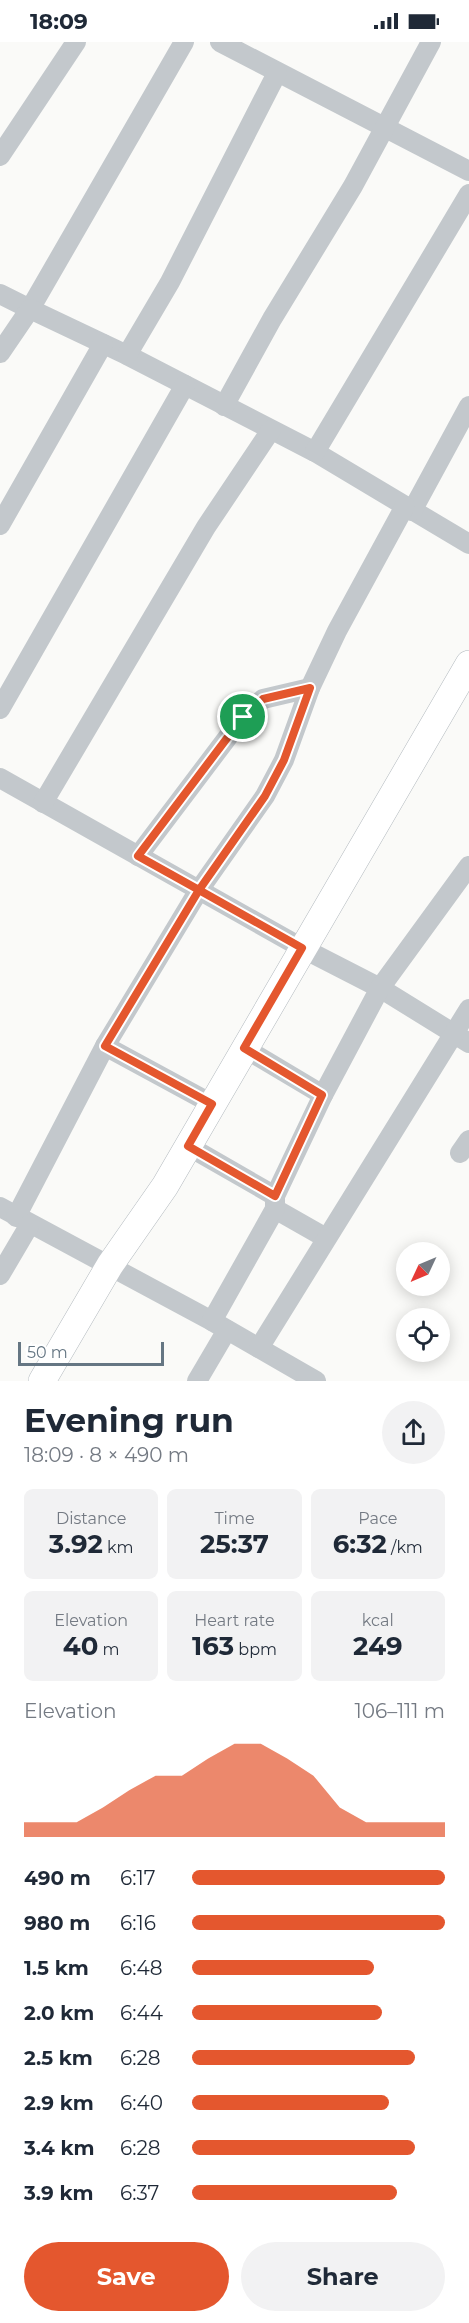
<!DOCTYPE html>
<meta charset="utf-8">
<style>
:root{--surface:#fff;--page:#f2f2f3;--text:#1f2937;--muted:#747a83;--accent:#e4572e}
body{margin:0;font-family:Montserrat,sans-serif;background:var(--page);color:var(--text);height:100vh;display:flex;flex-direction:column;font-size:22px;white-space:nowrap}
*{box-sizing:border-box;margin:0}
p{font-size:20px;color:var(--muted)}
.icon{flex:none;width:33px;height:33px;fill:none;stroke:currentColor;stroke-width:2;stroke-linecap:round;stroke-linejoin:round}
.map{position:relative;height:1339px;overflow:hidden}
.side{display:flex;flex-direction:column;background:var(--surface);flex:1}
.side>*{flex:none}
.needle{width:39px;rotate:226deg}
.tools{position:absolute;left:396px;top:1200px;display:grid;gap:12px}
.tools a{display:grid;place-items:center;width:54px;height:54px;border-radius:50%;background:var(--surface);box-shadow:0 3px 15px #0003;font-size:30px}
.scale{position:absolute;left:18px;bottom:15px;width:146px;box-sizing:border-box;padding-left:6px;border:3px solid #657683;border-top:0;font-size:16px;line-height:21px;white-space:nowrap;color:#657683;-webkit-text-stroke:4px #fff;paint-order:stroke}
.pin{position:absolute;display:grid;place-items:center;width:51px;height:51px;color:#fff;margin:-26px;border:3px solid #fff;border-radius:50%;box-shadow:0 2px 6px #0007}
.round{display:grid;place-items:center;flex:none;width:63px;height:63px;border-radius:32px;background:var(--page)}
.summary{display:flex;align-items:center;justify-content:space-between;height:102px;padding:0 24px}
h1{font-size:33px;font-weight:700;line-height:45px}
.stats{display:grid;grid-template-columns:repeat(3,1fr);gap:9px;height:102px;padding:6px 24px}
.stats div{display:grid;align-content:center;border-radius:9px;background:var(--page);text-align:center}
.stats b{font-size:26px;font-weight:700}
.stats small{font-size:16px;font-weight:400}
.stats p{font-size:16px}
.chart{height:168px;padding:12px 24px}
.chart p{display:flex;justify-content:space-between}
.chart svg{width:100%;height:108px;margin-top:6px;fill:var(--accent);opacity:.7}
.action{display:flex;gap:12px;margin-top:auto;padding:12px 24px}
.action a{flex:1;height:69px;border-radius:36px;background:var(--accent);color:#fff;font-size:24px;font-weight:700;line-height:69px;text-align:center}
.action a+a{background:var(--page);color:var(--text)}
ul{padding:0 24px;list-style:none;font-size:20px}
li{display:grid;grid-template-columns:96px 72px 1fr;align-items:center;height:45px}
li i{height:15px;border-radius:8px;background:var(--accent)}
.status{display:flex;justify-content:space-between;align-items:center;height:42px;padding:0 30px;background:var(--surface);direction:ltr}
.status svg{height:16px;fill:currentColor}
.map>svg:first-child{display:block}
.lines{fill:none;stroke-linecap:round;stroke-linejoin:round}
.secondary-casing{stroke:#b3babf;stroke-width:28}
.street{stroke:#c3c8cc;stroke-width:20}
.secondary{stroke:#fff;stroke-width:27}
.route-casing{stroke:#fff;stroke-width:12}
.route{stroke:#e4572e;stroke-width:8}
</style>
<div class="status"><b>18:09</b><svg viewBox="0 0 49 12"><path d="M0 12V9h3v3zM5 12V6h3v6zM10 12V3h3v9zM15 12V0h3v12zM26 1h20v11H26zM47 4h2v5h-2z"/></svg></div>
<div class="map">
<svg width="469" height="1339" viewBox="0 0 469 1339">
<rect width="100%" height="100%" fill="#fafaf8"/>
<g class="lines">
<defs>
<path id="secondary" d="M42,1339L110,1223L165,1144L469,622"/>
</defs>
<use href="#secondary" class="secondary-casing"/>
<g class="street">
<path d="M220,0L469,129"/>
<path d="M0,114L76,0"/>
<path d="M0,252L30,267L184,0"/>
<path d="M0,311L30,267L127,313L315,410L469,502"/>
<path d="M127,313L170,240L277,31"/>
<path d="M224,364L272,277L353,144L431,0"/>
<path d="M315,410L469,152"/>
<path d="M412,469L469,364"/>
<path d="M0,483L103,302"/>
<path d="M0,667L185,343"/>
<path d="M0,736L302,906L380,946L469,1001"/>
<path d="M43,761L206,485L271,388"/>
<path d="M138,814L243,675L263,657L310,646"/>
<path d="M105,1004L212,1062"/>
<path d="M244,1006L323,1053"/>
<path d="M188,1104L275,1154"/>
<path d="M460,1111L469,1098"/>
<path d="M0,1165L212,1279L316,1339"/>
<path d="M275,1167L326,1196"/>
<path d="M16,1175L105,1004L199,848L265,754L284,718L310,646L337,589L405,464"/>
<path d="M0,1233L30,1182"/>
<path d="M212,1279L275,1167V1154L323,1053L380,946L469,824"/>
<path d="M259,1306L469,967"/>
<path d="M197,1339L227,1288"/>
</g>
<use href="#secondary" class="secondary"/>
</g>
<g class="lines">
<defs>
<path id="route" d="M243,675L138,814L199,848L105,1004L212,1062L188,1104L275,1154L322,1053L244,1006L302,906L199,848L265,754L284,718L310,646L263,657L243,675"/>
</defs>
<use href="#route" class="route-casing"/>
<use href="#route" class="route"/>
</g>
</svg>
<div class="tools">
<a><svg class="needle" viewBox="-14 -14 28 28"><path d="M0-13l5 13h-10z" fill="#e53935"/><path d="M0 13l5-13h-10z" fill="#747a83"/></svg></a>
<a><svg class="icon" aria-label="locate" viewBox="0 0 24 24"><circle cx="12" cy="12" r="6"/><path d="M12 2v4M12 18v4M2 12h4M18 12h4"/></svg></a>
</div>
<div class="scale">50 m</div>
<div class="pin" style="left:243px;top:675px;background:#1e9e55"><svg class="icon" aria-label="arrive" viewBox="0 0 24 24"><path d="M6 21V4h12l-3 4 3 4H6"/></svg></div>
</div>
<section class="side">
<div class="summary"><div><h1>Evening run</h1><p>18:09 · 8 × 490 m</p></div><a class="round"><svg class="icon" aria-label="share" viewBox="0 0 24 24"><path d="M12 15V3M7 8l5-5 5 5M5 13v7h14v-7"/></svg></a></div>
<div class="stats">
<div><p>Distance</p><b>3.92<small> km</small></b></div>
<div><p>Time</p><b>25:37</b></div>
<div><p>Pace</p><b>6:32<small> /km</small></b></div>
</div>
<div class="stats">
<div><p>Elevation</p><b>40<small> m</small></b></div>
<div><p>Heart rate</p><b>163<small> bpm</small></b></div>
<div><p>kcal</p><b>249</b></div>
</div>
<div class="chart"><p><span>Elevation</span>106–111 m</p>
<svg viewBox="0 0 160 44" preserveAspectRatio="none"><path d="M0 44V38L10 38L20 38L30 32L40 25L50 19L60 19L70 12L80 6L90 6L100 12L110 19L120 32L130 38L140 38L150 38L160 38V44z"/></svg>
</div>
<ul>
<li><b>490 m</b>6:17<i style="width:100%"></i></li>
<li><b>980 m</b>6:16<i style="width:100%"></i></li>
<li><b>1.5 km</b>6:48<i style="width:72%"></i></li>
<li><b>2.0 km</b>6:44<i style="width:75%"></i></li>
<li><b>2.5 km</b>6:28<i style="width:88%"></i></li>
<li><b>2.9 km</b>6:40<i style="width:78%"></i></li>
<li><b>3.4 km</b>6:28<i style="width:88%"></i></li>
<li><b>3.9 km</b>6:37<i style="width:81%"></i></li>
</ul>
<div class="action"><a>Save</a><a>Share</a></div>
</section>
